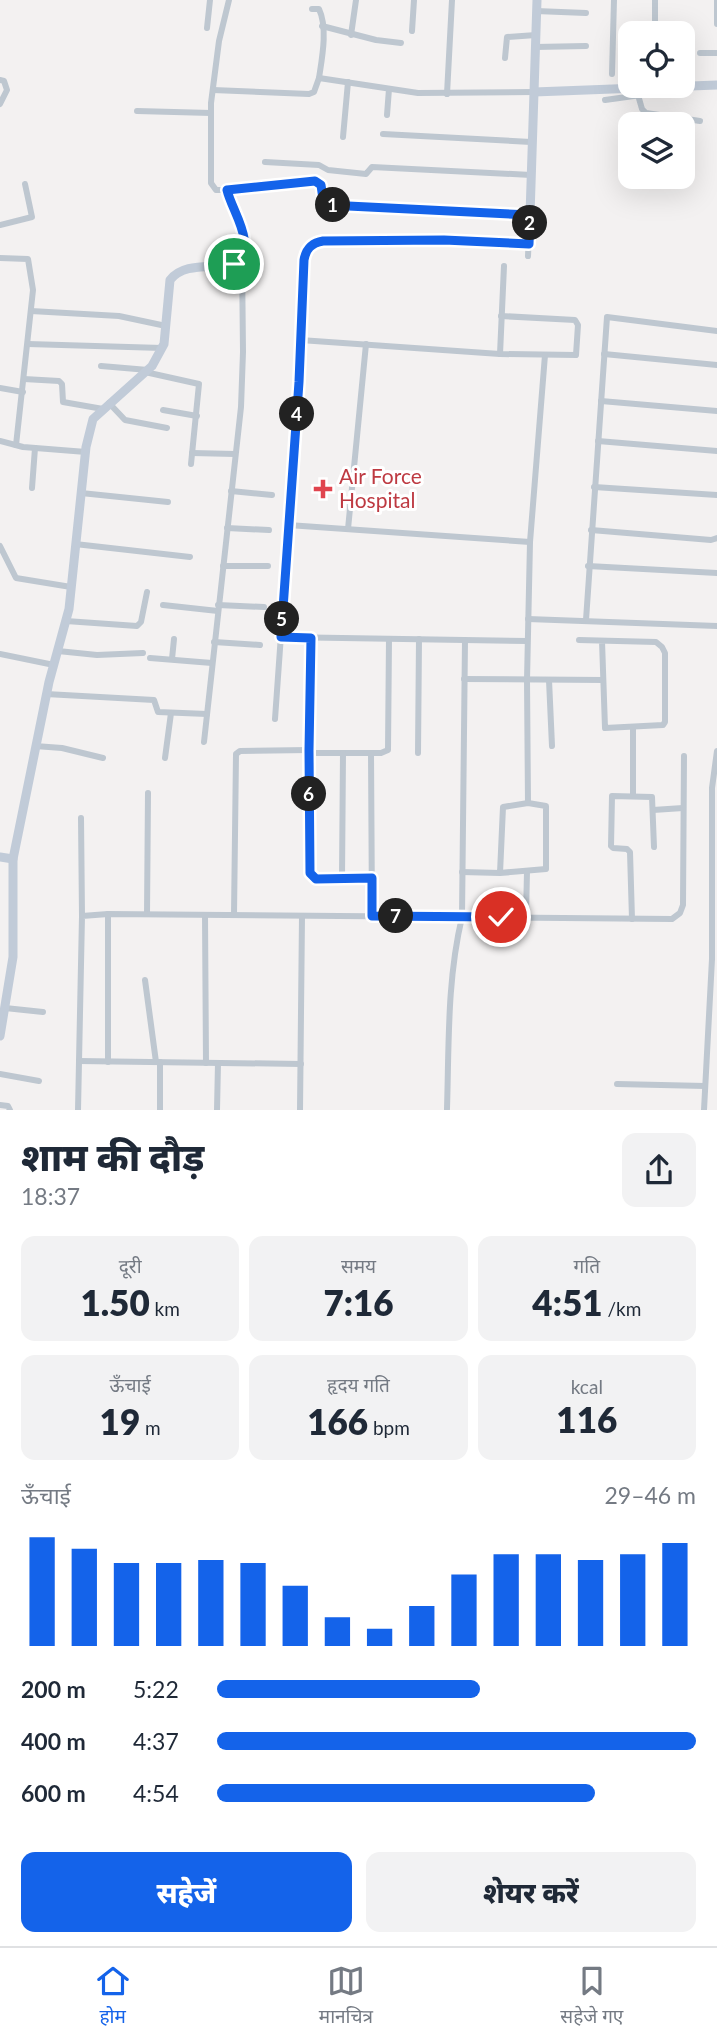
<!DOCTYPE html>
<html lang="hi">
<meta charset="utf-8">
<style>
:root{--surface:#fff;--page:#f2f2f3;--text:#1f2937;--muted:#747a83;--line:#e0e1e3;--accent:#1463ea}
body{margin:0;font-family:Lato,"Noto Sans Devanagari",sans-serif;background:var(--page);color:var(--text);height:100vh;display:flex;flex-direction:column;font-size:26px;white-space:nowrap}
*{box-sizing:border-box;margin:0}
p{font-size:23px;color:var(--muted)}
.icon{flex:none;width:38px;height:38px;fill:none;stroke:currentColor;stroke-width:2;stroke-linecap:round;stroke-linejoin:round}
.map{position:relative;height:1110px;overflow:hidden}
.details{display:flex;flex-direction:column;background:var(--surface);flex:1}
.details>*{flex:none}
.buttons{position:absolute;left:618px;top:21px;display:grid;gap:14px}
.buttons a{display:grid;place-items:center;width:77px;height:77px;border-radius:14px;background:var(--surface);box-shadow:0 7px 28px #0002;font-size:35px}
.pin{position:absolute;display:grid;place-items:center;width:60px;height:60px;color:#fff;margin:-30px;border:4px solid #fff;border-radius:50%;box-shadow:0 2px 7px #0007}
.km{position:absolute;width:35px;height:35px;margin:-18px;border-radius:50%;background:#222;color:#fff;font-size:19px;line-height:35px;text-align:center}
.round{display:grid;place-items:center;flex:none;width:74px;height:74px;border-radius:14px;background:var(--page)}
.summary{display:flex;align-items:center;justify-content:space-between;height:119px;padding:0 21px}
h1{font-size:38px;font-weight:800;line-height:52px}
.figures{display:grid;grid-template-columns:repeat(3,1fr);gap:10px;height:119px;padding:7px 21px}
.figures div{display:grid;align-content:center;border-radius:14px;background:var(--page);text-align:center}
.figures b{font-size:35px;font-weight:800}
.figures small{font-size:19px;font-weight:400}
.figures p{font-size:19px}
.chart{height:196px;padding:14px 21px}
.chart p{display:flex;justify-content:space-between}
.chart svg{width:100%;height:126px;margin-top:7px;stroke:var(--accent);stroke-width:6}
.primary-button{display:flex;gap:14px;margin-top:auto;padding:14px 21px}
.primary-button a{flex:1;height:80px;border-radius:14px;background:var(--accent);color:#fff;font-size:28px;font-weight:800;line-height:80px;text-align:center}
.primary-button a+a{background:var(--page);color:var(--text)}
ul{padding:0 21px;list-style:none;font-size:23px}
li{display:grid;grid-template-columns:112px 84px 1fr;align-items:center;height:52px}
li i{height:18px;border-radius:9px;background:var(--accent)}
.dock{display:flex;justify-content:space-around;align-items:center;height:98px;border-top:2px solid var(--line);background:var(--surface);font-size:19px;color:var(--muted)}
.dock a{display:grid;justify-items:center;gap:4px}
.dock .active{color:var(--accent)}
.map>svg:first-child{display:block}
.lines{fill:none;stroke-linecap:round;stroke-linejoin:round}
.street{stroke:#bec7d0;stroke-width:6}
.secondary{stroke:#c1cbd8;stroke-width:9}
.route-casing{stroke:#fff;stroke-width:14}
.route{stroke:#1463ea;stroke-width:9}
.health-dot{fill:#e0444e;stroke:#fff;stroke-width:2.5}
.labels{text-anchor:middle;stroke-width:6;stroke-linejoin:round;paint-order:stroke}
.health-label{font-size:21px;fill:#be3a42;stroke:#fff;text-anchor:start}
</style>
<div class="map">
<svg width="717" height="1110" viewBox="0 0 717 1110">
<rect width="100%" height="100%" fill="#f3f1f1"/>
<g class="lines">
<g class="street">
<path d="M717,0V24"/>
<path d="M312,9H319C328,28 322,58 319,78"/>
<path d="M536,11L586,13"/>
<path d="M322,26L376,40L401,43"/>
<path d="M207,28L210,0"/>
<path d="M412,31L414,0"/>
<path d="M655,33V0"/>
<path d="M351,35L356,0"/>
<path d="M535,47L586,46"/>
<path d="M700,53H717"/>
<path d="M505,58L507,37L536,35"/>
<path d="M612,74L614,0"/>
<path d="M0,80L4,81L7,90L0,104"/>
<path d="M213,90L309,94L314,92L319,78L418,93L534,92"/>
<path d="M447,94L452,0"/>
<path d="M638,95L642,109L646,113L700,121"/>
<path d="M605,100L677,90"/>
<path d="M137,111L211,113"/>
<path d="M387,115L389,89"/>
<path d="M383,134L531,142"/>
<path d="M343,137L348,82"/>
<path d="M265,162L319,165L328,170L366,174L372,167L531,175"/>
<path d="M227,190H216L211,183V103L219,41L229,0"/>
<path d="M0,225L32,217L25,184"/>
<path d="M528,256L530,215"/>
<path d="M0,258L28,259L33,290L16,445"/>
<path d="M31,311L119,316L166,326"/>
<path d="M300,340L500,354L576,355L578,325L575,320L501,316"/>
<path d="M28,344L162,348"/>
<path d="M500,354L504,266"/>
<path d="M604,354L717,365"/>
<path d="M101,366L148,370"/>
<path d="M145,372L199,384L191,464"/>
<path d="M24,379L59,381L62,384L63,402L103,409"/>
<path d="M0,388L23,392"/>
<path d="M601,401L717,411"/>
<path d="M109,403L125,420L167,428"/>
<path d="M163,410L197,416"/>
<path d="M0,441L23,447L86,452"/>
<path d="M598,441L717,451"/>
<path d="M192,453L235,454"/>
<path d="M594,487L717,495"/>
<path d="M32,488L35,448"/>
<path d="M231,491L272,495"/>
<path d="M81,493L168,502"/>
<path d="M288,525L530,542"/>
<path d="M227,528L269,530"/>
<path d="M348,529L366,344"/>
<path d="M591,530L711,540L717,538"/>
<path d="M75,544L190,557"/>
<path d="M0,546L16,578L71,587"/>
<path d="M223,566H268"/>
<path d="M588,566L717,573"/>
<path d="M163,605L218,611"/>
<path d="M218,605L264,607"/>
<path d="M528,619L717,626"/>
<path d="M586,620L607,317L717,331"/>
<path d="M66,621L137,626L141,622L147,592"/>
<path d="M281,637L527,641"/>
<path d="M311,637L309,753L310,873L316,879L372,878"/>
<path d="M579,640L656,642L662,647L665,653V722L663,725L605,728L602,641"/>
<path d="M214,642L260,645"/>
<path d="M58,651L97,655L143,653"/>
<path d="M0,654L54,665"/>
<path d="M150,658L212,663"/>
<path d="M172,659L174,639"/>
<path d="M464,679L603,680"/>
<path d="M549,680L552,746"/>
<path d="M46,694L154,700L158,712L207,714"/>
<path d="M275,719L299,382L304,260L307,248L323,241L444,240L529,244"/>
<path d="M633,727V796"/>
<path d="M204,742L241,407L243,352L242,259"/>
<path d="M35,746L62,748L103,758"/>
<path d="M309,753H381L388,750L389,639"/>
<path d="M371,753L372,916"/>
<path d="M418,753L419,639"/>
<path d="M165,758L171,713"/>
<path d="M528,803L527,680L530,542L545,355"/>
<path d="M653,810L683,808"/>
<path d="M81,818L82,916"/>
<path d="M462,872L500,873L546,869V806L528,803L503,807L500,873"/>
<path d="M342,879L343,753"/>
<path d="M147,914L148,793"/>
<path d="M205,915L206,1063"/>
<path d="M234,915L236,754L240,751L309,750"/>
<path d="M526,917L527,871"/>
<path d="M632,919L630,852L627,849L613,848L611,846L612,796L652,797L654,847"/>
<path d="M145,980L156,1062"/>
<path d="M5,1008L43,1012"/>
<path d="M79,1061L301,1064"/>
<path d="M108,1062V914"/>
<path d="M0,1074L39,1081"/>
<path d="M617,1084L705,1086"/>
<path d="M0,1105L8,1106L10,1110"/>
<path d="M447,1109C449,1044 447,980 462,917L465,640"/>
<path d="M78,1110L82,916L108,914L672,919L680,913L683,905L684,756"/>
<path d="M160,1110V1062"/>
<path d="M217,1110L218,1063"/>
<path d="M300,1110L302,916"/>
<path d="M704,1110L712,959V788L717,751"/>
</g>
<g class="secondary">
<path d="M534,92L717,85"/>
<path d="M0,857L13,859"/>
<path d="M0,1036L13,957V859L49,682L69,609L86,447L93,419L152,366L164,344L170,280C195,248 262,294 240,220C237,210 229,201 227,190L315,181L321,185L323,199L328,205L530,215L537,0"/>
</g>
</g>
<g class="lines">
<defs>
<path id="route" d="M234,264C259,246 232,212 227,190L315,181L321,185L323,199L328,205L530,215L529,244L444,240L323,241C311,243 306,249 304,260L299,382L281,637L311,638L309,750L310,873L316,879L372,878V916L501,917"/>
</defs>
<use href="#route" class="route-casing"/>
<use href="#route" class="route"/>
</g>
<path class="health-dot" d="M319.5 478.5h7v7h7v7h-7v7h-7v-7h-7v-7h7z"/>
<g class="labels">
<g class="health-label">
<text x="339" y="484">Air Force<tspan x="339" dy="24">Hospital</tspan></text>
</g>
</g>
</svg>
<div class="buttons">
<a><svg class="icon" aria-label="locate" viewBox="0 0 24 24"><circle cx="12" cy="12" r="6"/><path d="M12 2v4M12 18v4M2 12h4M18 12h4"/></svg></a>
<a><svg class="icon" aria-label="layers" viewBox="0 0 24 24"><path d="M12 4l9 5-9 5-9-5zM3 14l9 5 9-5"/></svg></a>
</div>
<div class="pin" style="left:234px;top:264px;background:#1e9e55"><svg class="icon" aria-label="arrive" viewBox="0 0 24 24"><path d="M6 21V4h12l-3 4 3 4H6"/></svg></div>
<div class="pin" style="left:501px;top:917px;background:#d93025"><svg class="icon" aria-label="check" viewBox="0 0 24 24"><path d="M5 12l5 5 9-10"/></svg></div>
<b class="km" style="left:333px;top:205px">1</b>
<b class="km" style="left:530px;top:223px">2</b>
<b class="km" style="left:297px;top:414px">4</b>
<b class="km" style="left:282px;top:619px">5</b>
<b class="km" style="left:309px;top:794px">6</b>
<b class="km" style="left:396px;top:916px">7</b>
</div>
<section class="details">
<div class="summary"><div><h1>शाम की दौड़</h1><p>18:37</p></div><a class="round"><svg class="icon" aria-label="share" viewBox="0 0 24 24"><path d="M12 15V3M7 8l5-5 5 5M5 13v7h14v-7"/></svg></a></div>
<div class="figures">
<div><p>दूरी</p><b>1.50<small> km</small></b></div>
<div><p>समय</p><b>7:16</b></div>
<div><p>गति</p><b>4:51<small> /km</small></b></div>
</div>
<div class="figures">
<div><p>ऊँचाई</p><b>19<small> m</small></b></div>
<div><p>हृदय गति</p><b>166<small> bpm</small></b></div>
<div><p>kcal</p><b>116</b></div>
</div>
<div class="chart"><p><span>ऊँचाई</span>29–46 m</p>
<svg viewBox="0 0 160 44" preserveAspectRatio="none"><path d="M5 44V6M15 44V10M25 44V15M35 44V15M45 44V14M55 44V15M65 44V23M75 44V34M85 44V38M95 44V30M105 44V19M115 44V12M125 44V12M135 44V14M145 44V12M155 44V8"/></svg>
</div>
<ul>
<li><b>200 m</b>5:22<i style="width:55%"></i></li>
<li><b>400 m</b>4:37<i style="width:100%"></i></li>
<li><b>600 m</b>4:54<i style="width:79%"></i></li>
</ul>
<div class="primary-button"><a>सहेजें</a><a>शेयर करें</a></div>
</section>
<nav class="dock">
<a class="active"><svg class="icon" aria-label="home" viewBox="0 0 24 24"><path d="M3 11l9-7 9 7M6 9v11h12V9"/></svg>होम</a>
<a><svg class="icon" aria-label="map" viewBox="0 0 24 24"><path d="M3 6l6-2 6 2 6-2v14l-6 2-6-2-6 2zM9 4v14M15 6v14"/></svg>मानचित्र</a>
<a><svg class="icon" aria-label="saved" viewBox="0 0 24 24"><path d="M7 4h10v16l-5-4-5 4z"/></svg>सहेजे गए</a>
</nav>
